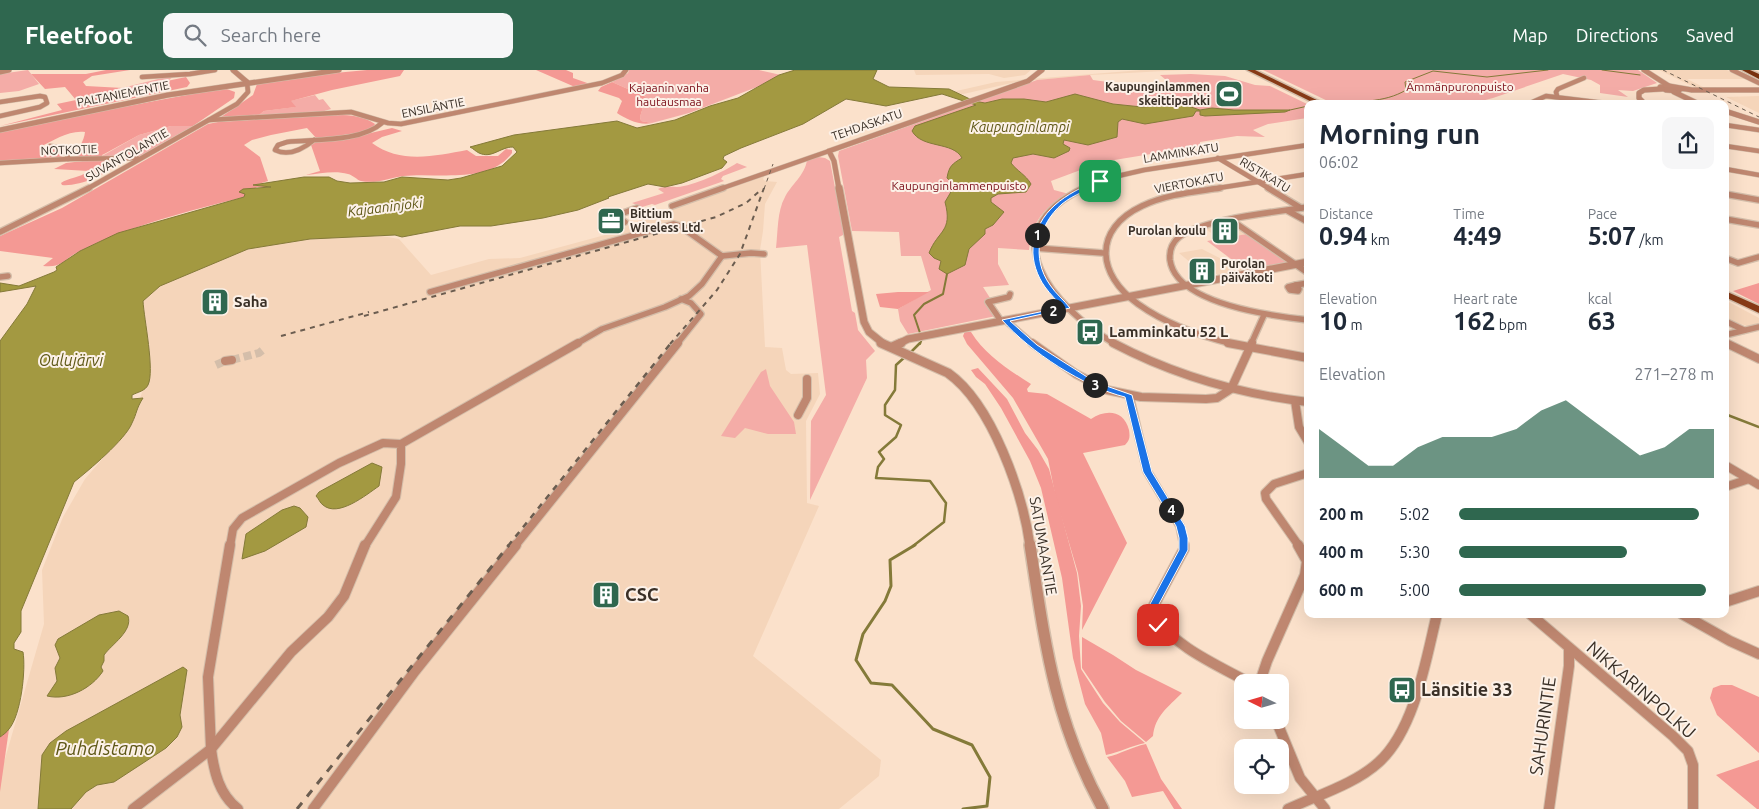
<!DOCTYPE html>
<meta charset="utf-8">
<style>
:root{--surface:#fff;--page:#f6f6f7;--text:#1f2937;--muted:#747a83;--accent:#2f674f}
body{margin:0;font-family:Ubuntu,sans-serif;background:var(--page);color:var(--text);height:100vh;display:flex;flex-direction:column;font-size:19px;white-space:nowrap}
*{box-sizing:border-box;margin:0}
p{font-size:16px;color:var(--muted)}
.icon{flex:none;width:28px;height:28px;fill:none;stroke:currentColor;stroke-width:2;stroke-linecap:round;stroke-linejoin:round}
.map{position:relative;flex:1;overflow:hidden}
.side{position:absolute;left:1304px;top:30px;width:425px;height:518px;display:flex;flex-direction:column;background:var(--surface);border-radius:10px;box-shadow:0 5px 20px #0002}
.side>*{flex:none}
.needle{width:32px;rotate:275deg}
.controls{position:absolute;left:1234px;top:604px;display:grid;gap:10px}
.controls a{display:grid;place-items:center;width:55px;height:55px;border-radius:10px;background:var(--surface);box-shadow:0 5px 20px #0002;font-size:25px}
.pin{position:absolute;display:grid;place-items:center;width:42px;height:42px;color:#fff;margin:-21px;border-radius:10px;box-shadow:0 2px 8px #0006}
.km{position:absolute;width:25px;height:25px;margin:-12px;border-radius:50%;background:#222;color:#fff;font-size:14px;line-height:25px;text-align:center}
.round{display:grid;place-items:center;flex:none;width:52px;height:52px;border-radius:10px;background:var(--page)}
.overview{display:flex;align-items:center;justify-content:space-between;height:85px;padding:0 15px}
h1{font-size:28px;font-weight:700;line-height:38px}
.figures{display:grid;grid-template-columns:repeat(3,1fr);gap:8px;height:85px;padding:5px 15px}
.figures div{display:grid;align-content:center}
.figures b{font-size:25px;font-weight:700}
.figures small{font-size:14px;font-weight:400}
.figures p{font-size:14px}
.chart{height:140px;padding:10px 15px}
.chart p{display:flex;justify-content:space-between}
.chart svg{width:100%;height:90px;margin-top:5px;fill:var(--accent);opacity:.7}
ul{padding:0 15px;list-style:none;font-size:16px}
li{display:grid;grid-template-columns:80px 60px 1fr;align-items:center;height:38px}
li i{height:12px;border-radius:6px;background:var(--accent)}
header{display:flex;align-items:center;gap:30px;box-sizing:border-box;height:70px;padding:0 25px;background:var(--accent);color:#fff}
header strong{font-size:24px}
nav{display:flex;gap:28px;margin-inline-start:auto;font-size:18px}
.search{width:350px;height:45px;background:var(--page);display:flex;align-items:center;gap:12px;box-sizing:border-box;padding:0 18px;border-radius:10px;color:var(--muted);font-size:19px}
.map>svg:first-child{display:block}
.built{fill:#f5d5ba}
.green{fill:#f4aca7}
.forest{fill:#f49994}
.water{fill:#a39941;stroke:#847a39}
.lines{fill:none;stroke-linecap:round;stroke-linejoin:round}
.stream-far3{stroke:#847a39;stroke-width:1}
.stream-far2{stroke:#847a39;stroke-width:2}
.stream-far1{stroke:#847a39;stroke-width:2.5}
.stream{stroke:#847a39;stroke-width:3}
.minor-tunnel{stroke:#d4beaa;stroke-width:8;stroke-dasharray:8 4;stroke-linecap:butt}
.minor-far3-casing{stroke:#d4beaa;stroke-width:5.5}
.minor-far2-casing{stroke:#d4beaa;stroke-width:8}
.minor-far1-casing{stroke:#d4beaa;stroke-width:10}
.minor-casing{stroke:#d4beaa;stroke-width:12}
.tertiary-far3-casing{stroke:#d4beaa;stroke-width:6}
.tertiary-far2-casing{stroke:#d4beaa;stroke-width:9}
.tertiary-far1-casing{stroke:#d4beaa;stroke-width:11}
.tertiary-casing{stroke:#d4beaa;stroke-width:14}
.primary-casing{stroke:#d4beaa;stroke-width:3}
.trunk-casing{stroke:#d4beaa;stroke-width:3}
.minor-far3{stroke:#bf8770;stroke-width:4.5}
.minor-far2{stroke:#bf8770;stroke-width:5.5}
.minor-far1{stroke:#bf8770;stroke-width:8}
.minor{stroke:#bf8770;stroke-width:10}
.tertiary-far3{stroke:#bf8770;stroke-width:5}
.tertiary-far2{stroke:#bf8770;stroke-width:7}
.tertiary-far1{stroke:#bf8770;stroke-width:9}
.tertiary{stroke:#bf8770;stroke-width:11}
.primary{fill:#873a16;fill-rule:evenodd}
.trunk{fill:#78300e;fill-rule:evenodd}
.rail-far3{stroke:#6b5d50;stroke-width:1;stroke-dasharray:4 4;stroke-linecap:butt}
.rail-far2{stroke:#6b5d50;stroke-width:2;stroke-dasharray:5 5;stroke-linecap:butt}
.rail-far1{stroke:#6b5d50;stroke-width:2.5;stroke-dasharray:6 6;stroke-linecap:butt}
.rail{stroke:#6b5d50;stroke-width:3;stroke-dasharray:8 8;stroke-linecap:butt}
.route{fill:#1a73e8;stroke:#fff}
.labels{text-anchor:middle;stroke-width:4;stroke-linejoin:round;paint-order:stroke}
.far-poi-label{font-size:12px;font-weight:bold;fill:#3a3027;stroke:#fcf1e8;text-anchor:end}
.far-park-label{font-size:12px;fill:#7b0f1a;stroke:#fcf1e8}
.far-street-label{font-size:12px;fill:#3a3027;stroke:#fcf1e8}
.far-water-label{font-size:14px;font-style:italic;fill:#5f5817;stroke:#fcf1e8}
.poi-label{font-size:15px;font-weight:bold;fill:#3a3027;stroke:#fcf1e8;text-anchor:start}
.street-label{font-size:15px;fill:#3a3027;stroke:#fcf1e8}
.water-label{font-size:16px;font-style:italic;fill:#5f5817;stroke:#fcf1e8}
.near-poi-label{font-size:18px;font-weight:bold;fill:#3a3027;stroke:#fcf1e8;text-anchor:start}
.near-street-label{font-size:18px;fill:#3a3027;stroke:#fcf1e8}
.near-water-label{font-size:19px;font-style:italic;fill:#5f5817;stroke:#fcf1e8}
</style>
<header>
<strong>Fleetfoot</strong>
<div class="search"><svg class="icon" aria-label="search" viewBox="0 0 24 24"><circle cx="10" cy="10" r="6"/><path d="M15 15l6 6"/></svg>Search here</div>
<nav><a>Map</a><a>Directions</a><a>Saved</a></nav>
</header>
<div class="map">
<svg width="1759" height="739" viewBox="0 0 1759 739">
<rect width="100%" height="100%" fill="#fbe1cb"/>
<g class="built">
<path d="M914,0H1031L1025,5L1004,8L989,4L916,5Z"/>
<path d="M1141,0H1184L1090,5L1016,12L959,25L952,22L996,12Z"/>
<path d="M1659,0H1727L1746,9H1687L1703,17H1694Z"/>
<path d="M1759,26V43L1726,27Z"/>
<path d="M765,104L763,109L765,111L777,112L765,134L763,161L760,180L765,277L782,278L786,300L791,304L818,303L820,324L806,351L807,433L819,436L753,586L881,690L879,706L839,739H0V706L44,554L42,500L63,447L85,409L132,354L150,297L143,231L159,216L248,179L310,169L340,167L382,166L399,169L431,205L489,189L520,188L616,162L628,155Z"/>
<path d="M1229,152L1247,164L1220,169L1204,158Z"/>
<path d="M1202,179L1243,200L1218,205L1215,203L1194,207L1188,202L1197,198L1179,183Z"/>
<path d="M1725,230L1759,248V253L1747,256L1725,249Z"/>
</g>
<g class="green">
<path d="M28,0L39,14L19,21L0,23V4Z"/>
<path d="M629,0H759L781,5L757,17L689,43L652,53L641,51L640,47L646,27L612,12L628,3Z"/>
<path d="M1263,0H1638L1657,13L1633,21L1618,20L1628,27L1600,23V15L1591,10L1563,4L1493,28L1470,34H1334Z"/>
<path d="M1191,4L1225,6L1255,15L1270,16L1307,34V48L1268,54L1253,60L1265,67L1237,66L1200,72V76L1102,92L1051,111L1054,120L1069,124C1043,138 1033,150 1029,180L998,178V194L1009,215L983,217L1001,245L908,264L900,251L898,239L931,220L921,186H901L899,162L852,161L838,86L839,81L1037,10L1090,5L1093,10L1108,12L1114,17L1171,14L1160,5Z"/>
<path d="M166,7H173L159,17L120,22L118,19Z"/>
<path d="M315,25L319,30L323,29L331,39L321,42L259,45L264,41L295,37L290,31Z"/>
<path d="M171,56H193L140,86H102L139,65Z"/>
<path d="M818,87L825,88L830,91L843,160V165L839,167L852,241L855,243L858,260L875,281L866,290L867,308L810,430L811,351L826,325L807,175L776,178C778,162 777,141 785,127C791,115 805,105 807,90Z"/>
<path d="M737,93L747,97L723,106L721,109L724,111L655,135L652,134L642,137L632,133L664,123L658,119C664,116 670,117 677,117C694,116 723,102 737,93Z"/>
<path d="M1247,164L1287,192L1247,201L1207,171Z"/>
<path d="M766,299L770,316L794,352L796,364H768L745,358L735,368L721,366L761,302Z"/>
</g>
<g class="forest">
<path d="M106,0H130L92,6L83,12L86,16L123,18L121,22L139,23L167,11L186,7L190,13L187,17L0,56L62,40L57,34L76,30L65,17L45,19L31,4H86Z"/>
<path d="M367,0H404L400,6L332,20L291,31L296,37L264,41L259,45L221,47L253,25L257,14L324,4Z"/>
<path d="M536,0H566L573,3V8L590,14L575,17Z"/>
<path d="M612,12L646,27L640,47L641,51L652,53C640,56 626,49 617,43L622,31L619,28L598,21L601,17Z"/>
<path d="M224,18L235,22L234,28L193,56H171L139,65L106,83L102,85L103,87H75C78,77 84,72 85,62C69,60 54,70 40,77L59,80L62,87L0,91V62L37,53Z"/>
<path d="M329,45C346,45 361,44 375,54L371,61L317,69L307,58L271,65L252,70L244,75L260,87L268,111L255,115L273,117H257L244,127C188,141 132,155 80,181C63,189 64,198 43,196L53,188L0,181V166L62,138L208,54L218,52Z"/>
<path d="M392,58L402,61L382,67L372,73C400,94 435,86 467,80L476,86H498L506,79L512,80V83C489,115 437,102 403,106C390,108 376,114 361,111C357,110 353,105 348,104C334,100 320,104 306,105L320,101L311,75L318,71L358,66Z"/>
<path d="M92,90L117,91C111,105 76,117 62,115L61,113C68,108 79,108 89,101L54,99L66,93Z"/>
<path d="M1759,213V234L1733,221Z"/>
<path d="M898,222H929L898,239L880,237L876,224Z"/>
<path d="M965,261L971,262C985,285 1009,300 1031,314L1027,319L1028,322L1047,324L1091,349C1106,339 1124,340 1129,360C1130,367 1130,370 1125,375L1083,383L1127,473L1082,560L1083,536L1078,503L1056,429L1048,389L1013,328L967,274L963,266Z"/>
<path d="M978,298L1007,329L1025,363L1038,380L1049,399L1077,503L1081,536L1079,566L1081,599L1103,633L1120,652L1145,673C1131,676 1120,682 1106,685L1101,663L1085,634L1073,588L1062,508L1041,418L1030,391L1001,338L985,314L976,307L971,300Z"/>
<path d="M1082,567L1113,585L1136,600L1182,623C1168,637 1155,646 1153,666L1146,672L1121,651L1105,632L1082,598Z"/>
<path d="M1721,615H1732L1759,627V683L1717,645L1710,628L1713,618Z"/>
<path d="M9,659L0,722V667Z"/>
<path d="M1146,674L1161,709L1182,739H1174L1163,721L1132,727L1125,711L1107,687C1121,684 1131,677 1146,674Z"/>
<path d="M1759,690V739H1757L1716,705Z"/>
</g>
<g class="water">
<path d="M795,0H877L873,9L889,17L949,19L974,31L985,33L1002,29H1024L1046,32L1075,24L1113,34L1142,37L1182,34L1200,40L1212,38L1234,40H1290L1285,42L1205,46L1200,45V41H1196L1193,46L1145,54L1122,49L1118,52L1117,67L1088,75L1064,70L1063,74L1070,78L1069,81L1054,88L1033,84L1013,88L1011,93C1017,101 1026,105 1031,114L1026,122L998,124L991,128V132L1004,142L993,155L985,159V164L969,179L965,195L947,204L939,199L941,191L934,188L929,183C938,160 953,162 945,132L955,115L947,108C949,96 952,94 962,88C953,71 922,79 912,61L915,56L976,35L942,24L886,36L846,29L803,54L741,78L724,86L723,89L727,92L722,98L682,113L665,117L648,114L608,127L609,128L578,140L543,148L491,156H460L402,167L395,165L310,169L248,179L160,216L143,231C144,249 155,301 148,315C145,321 138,322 132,325V329L143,328C136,339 137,343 132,353C126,369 88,401 74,412L21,541V562L14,573V579L23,582C26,600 21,645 9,659C7,662 3,665 0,667V271L27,234L36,216L0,222V213L19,216L54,202L57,200L56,197L80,181L118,163L244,127L245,124L239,122L243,119L271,117L253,115L304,107H329L337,111L350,113L384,112L402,107L448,110L461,108L502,96L517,82L513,77C500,77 492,89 479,83C475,81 474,79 470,77L514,65L617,51L637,58L675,50L710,36L738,28L779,5Z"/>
<path d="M372,393L382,397L379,416C366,425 338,448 323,435C320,433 319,429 316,426L319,422Z"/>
<path d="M294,436L300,438L308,447L306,457L265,481L242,489L246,464L282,440Z"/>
<path d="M119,541L128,546C133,561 112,574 104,585V591L101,597L103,601C92,618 68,631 47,626L57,611L55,598L60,588L55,575L58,569L99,545Z"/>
<path d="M183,597L187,600L180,645L182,657L177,667L166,678L114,712L97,715L86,722L71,739H38L42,685L50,673L66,661Z"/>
</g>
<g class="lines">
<g class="stream-far3">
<path d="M1602,0L1640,5"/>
<path d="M1331,32C1355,32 1385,33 1406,20L1405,12L1433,1L1487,7L1548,0"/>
<path d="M1290,40L1308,36"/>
</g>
<path class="stream-far2" d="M920,274L922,269L914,245L924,234L943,224L947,204"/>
<g class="stream-far1">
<path d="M910,283L920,273"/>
<path d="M906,286L896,295L895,320L885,335V345L901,355L896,367L879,382L884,389L878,397L876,408L930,411L946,433L944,452L913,476"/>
<path d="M1725,344L1759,357"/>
</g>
<path class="stream" d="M915,475L890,490L891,516L885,531L863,564L856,590L871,613L892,615L933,659L972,675L990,707L987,736L963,739"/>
<g class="minor-tunnel">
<path d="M232,290L259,283L264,279"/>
<path d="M216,295L225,291"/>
</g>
<defs>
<g id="minor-far3">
<path d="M1732,0L1759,13"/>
<path d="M142,7L190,4L215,0"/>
<path d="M1557,26L1556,22L1558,19L1584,8"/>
<path d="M0,32L40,26L45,27L47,33L40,37L0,46"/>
<path d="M1528,34L1546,26L1612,34"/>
<path d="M209,50L351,42L388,53L401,54L602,13L622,5L626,0"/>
<path d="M1725,55L1759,60"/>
<path d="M314,70C303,79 289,87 275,80L278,75L287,72C315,69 361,72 382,53"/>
<path d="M50,76L67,79L68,89"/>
<path d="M1725,76L1759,81"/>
<path d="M1218,88L1270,119"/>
<path d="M0,93L68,89L137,88"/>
<path d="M1725,99L1759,105"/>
<path d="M87,119L237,34L248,22L247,12"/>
<path d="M720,119L829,81"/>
<path d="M1082,119L1109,108L1144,100L1308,75"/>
<path d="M1212,119L1308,104"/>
</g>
<g id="minor-far2">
<path d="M1084,118C988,163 1053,237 1115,274"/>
<path d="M1220,118C1194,122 1167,124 1142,136C1093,159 1096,204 1138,234C1166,254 1200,266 1233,274"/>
<path d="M1268,118L1301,138"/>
<path d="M1725,124L1759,130"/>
<path d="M672,136L723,118"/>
<path d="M1308,137C1277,142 1202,149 1179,167C1172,173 1169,180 1170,190C1176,234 1272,246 1308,250"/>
<path d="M1288,141L1308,152"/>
<path d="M1725,149L1759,155"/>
<path d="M1231,150L1308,203"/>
<path d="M625,152L615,146L637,138"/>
<path d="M0,162L89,118"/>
<path d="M1035,178L1103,183"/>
<path d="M1725,188L1738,193L1759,187"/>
<path d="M0,207L8,206"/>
<path d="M1296,215L1299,219L1298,221L1290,220L1288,217Z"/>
<path d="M1296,215L1308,213"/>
<path d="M430,222L674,154L680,156L722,186L751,183L764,184"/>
<path d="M1005,250L1033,274"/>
<path d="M1001,251L988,232L1009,227L1010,224"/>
<path d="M1725,251L1744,260"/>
<path d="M1725,265L1759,257"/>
<path d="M1725,272L1729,274"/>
<path d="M576,274L602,259L665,237L689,226L702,214L722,186"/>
<path d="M677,274L701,244L691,233L681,229"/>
<path d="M1251,274L1264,245"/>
</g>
<g id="minor-far1">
<path d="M1032,273L1076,304L1107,320L1141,327L1206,329L1217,328L1231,319L1252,273"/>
<path d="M1113,273C1174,305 1239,324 1308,332"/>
<path d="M1228,273L1308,288"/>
<path d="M1726,273L1759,289"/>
<path d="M225,291L232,290"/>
<path d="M1129,325L1147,401L1180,456L1184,476"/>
<path d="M1295,331L1299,357L1308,372"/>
<path d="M798,345L807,328V309"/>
<path d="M401,374L578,273"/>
<path d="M1725,395L1759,415"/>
<path d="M1725,417L1749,409"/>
<path d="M230,476L233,459L242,448L339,393L383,373L401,374V394L396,427L365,476"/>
<path d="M515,476L678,273"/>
<path d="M1299,476L1266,429L1265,423L1274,414L1308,403"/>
</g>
<g id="minor">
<path d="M1184,475V479L1154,535L1152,544C1175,577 1213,593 1248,612"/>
<path d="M1725,532L1759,521"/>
<path d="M1530,544L1673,666L1688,681L1693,695V739"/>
<path d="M1682,544L1730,571L1759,584"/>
<path d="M1260,612L1267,591L1305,505L1307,491L1298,475"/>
<path d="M1276,650L1300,708L1325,739"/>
<path d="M211,679C214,702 219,724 238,739"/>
<path d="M211,679L208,607L230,475"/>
<path d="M211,679L291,582L328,547L344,526L365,475"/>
<path d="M133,739L211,679"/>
<path d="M313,739L415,601L516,475"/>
<path d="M1288,739C1318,725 1355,714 1379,692C1415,659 1426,589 1437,544"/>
<path d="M1549,739L1569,596V578"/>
</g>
<g id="tertiary-far3">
<path d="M233,0L247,12"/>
<path d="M1644,0L1669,16"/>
<path d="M0,2L9,0"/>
<path d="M1680,19L1679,21L1666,20L1660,17L1669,16L1692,20H1759"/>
<path d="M1674,22L1699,34"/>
<path d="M1645,34L1639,28V23L1644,20L1662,19"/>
<path d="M1725,41L1759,52"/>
<path d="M0,60L168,25L339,0"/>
<path d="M839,119L834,91L829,81L1028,11L1042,0"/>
</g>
<g id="tertiary-far2">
<path d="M839,118L864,252L869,262L884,274"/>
<path d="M898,274L908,269L1308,192"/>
</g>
<g id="tertiary-far1">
<path d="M881,273L948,303C992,334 1023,424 1030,476"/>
<path d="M892,277L901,273"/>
</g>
<path id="tertiary" d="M1030,475C1045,573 1054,650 1103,739"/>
<g id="primary">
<path d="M1247,0H1255L1325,34H1316Z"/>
<path d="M1725,221L1759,236V243L1725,227Z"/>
</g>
<path id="trunk" d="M1742,0H1750L1759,4V9Z"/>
</defs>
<use href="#minor-far3" class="minor-far3-casing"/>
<use href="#minor-far2" class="minor-far2-casing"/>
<use href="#minor-far1" class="minor-far1-casing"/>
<use href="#minor" class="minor-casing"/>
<use href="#tertiary-far3" class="tertiary-far3-casing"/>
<use href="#tertiary-far2" class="tertiary-far2-casing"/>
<use href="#tertiary-far1" class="tertiary-far1-casing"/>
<use href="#tertiary" class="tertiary-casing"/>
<use href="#primary" class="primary-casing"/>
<use href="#trunk" class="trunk-casing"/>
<use href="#minor-far3" class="minor-far3"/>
<use href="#minor-far2" class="minor-far2"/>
<use href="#minor-far1" class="minor-far1"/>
<use href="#minor" class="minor"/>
<use href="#tertiary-far3" class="tertiary-far3"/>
<use href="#tertiary-far2" class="tertiary-far2"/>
<use href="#tertiary-far1" class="tertiary-far1"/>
<use href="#tertiary" class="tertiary"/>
<use href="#primary" class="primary"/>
<use href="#trunk" class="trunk"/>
<g class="rail-far3">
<path d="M1663,0L1759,47"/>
<path d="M764,119L773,94"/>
</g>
<g class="rail-far2">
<path d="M364,246L716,147L746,133L762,119"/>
<path d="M281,266L369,242"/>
<path d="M670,274L717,220L740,184L764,118"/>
</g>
<path class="rail-far1" d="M508,476L671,273"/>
<path class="rail" d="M297,739L509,475"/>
</g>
<path class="route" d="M1098,110L1102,111C1090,120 1074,124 1062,134C1038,155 1031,188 1050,215C1056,224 1064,230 1070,238L1010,251L1037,275L1095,312L1132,325L1152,402L1185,456L1188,468V480L1159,534L1157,544L1163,555L1158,559L1155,558L1147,544L1150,534L1179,480V468L1176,456L1143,402L1125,327C1084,317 1030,282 1002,250L1063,237C1057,231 1050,224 1045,217C1037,206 1032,191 1033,178C1037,140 1066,124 1098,110Z"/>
<defs>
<symbol id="stadium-square" viewBox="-11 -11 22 22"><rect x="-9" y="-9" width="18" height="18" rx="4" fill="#2f674f" stroke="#fcf1e8"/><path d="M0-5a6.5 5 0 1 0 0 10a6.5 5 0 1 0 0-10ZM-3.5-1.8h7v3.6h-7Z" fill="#fff"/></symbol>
<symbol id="office-square" viewBox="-11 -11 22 22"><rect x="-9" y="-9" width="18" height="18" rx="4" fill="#2f674f" stroke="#fcf1e8"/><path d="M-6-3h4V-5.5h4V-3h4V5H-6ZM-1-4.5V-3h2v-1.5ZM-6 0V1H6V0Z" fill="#fff"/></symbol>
<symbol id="building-square" viewBox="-11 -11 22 22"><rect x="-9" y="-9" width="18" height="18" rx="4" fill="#2f674f" stroke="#fcf1e8"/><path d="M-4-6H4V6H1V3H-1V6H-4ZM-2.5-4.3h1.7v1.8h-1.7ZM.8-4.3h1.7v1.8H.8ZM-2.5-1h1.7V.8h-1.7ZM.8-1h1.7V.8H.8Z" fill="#fff"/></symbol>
<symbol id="bus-square" viewBox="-11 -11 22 22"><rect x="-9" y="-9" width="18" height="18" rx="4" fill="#2f674f" stroke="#fcf1e8"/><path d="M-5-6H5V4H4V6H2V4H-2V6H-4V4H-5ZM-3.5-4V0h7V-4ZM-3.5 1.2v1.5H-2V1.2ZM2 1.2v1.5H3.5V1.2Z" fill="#fff"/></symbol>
</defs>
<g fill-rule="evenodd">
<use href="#stadium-square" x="1213" y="8" width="32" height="32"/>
<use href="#office-square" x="595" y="135" width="32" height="32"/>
<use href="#building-square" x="1209" y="145" width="32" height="32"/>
<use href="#building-square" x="1186" y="185" width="32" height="32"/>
<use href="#building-square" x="199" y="216" width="32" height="32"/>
<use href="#bus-square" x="1074" y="246" width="32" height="32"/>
<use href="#building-square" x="590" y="509" width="32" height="32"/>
<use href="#bus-square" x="1386" y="604" width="32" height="32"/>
</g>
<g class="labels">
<g class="far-poi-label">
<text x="1210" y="21">Kaupunginlammen<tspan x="1210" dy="14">skeittiparkki</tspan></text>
<text x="630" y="148" text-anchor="start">Bittium<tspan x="630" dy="14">Wireless Ltd.</tspan></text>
<text x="1206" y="165">Purolan koulu</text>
<text x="1221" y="198" text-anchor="start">Purolan<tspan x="1221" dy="14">päiväkoti</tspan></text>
</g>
<g class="far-park-label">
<text x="1460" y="21">Ämmänpuronpuisto</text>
<text x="669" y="22">Kajaanin vanha<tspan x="669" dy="14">hautausmaa</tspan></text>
<text x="959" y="120">Kaupunginlammenpuisto</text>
</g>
<g class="far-street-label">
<text transform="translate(123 24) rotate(-11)" y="4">PALTANIEMENTIE</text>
<text transform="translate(433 38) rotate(-11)" y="4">ENSILÄNTIE</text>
<text transform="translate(867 55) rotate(-19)" y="4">TEHDASKATU</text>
<text transform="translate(69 80) rotate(-2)" y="4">NOTKOTIE</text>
<text transform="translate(1181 83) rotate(-9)" y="4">LAMMINKATU</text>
<text transform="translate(127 85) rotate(-30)" y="4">SUVANTOLANTIE</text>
<text transform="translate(1265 105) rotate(31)" y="4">RISTIKATU</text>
<text transform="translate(1189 113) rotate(-11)" y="4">VIERTOKATU</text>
</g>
<g class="far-water-label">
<text x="1020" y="62">Kaupunginlampi</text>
<text transform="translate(385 137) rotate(-7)" y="5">Kajaaninjoki</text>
</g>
<g class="poi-label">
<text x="234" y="237">Saha</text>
<text x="1109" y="267">Lamminkatu 52 L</text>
</g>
<g class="street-label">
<text transform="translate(1043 476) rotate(80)" y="5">SATUMAANTIE</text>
</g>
<g class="water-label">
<text x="71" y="296">Oulujärvi</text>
</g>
<g class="near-poi-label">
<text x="625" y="531">CSC</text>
<text x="1421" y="626">Länsitie 33</text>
</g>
<g class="near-street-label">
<text transform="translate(1641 620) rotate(41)" y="6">NIKKARINPOLKU</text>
<text transform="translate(1543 656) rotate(-82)" y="6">SAHURINTIE</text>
</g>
<g class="near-water-label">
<text x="105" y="685">Puhdistamo</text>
</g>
</g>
</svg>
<div class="controls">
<a><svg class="needle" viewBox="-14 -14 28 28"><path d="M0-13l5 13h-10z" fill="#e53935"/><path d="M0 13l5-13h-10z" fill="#747a83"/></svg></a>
<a><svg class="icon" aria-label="locate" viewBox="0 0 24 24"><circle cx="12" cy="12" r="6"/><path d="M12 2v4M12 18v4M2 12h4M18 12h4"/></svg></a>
</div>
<div class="pin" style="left:1100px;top:111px;background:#1e9e55"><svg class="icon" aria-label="arrive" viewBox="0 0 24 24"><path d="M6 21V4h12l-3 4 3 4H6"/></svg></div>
<div class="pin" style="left:1158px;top:555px;background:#d93025"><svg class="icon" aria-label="check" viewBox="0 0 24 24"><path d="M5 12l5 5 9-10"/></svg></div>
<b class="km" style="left:1037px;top:165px">1</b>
<b class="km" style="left:1053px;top:241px">2</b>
<b class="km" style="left:1095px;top:315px">3</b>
<b class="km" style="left:1171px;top:440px">4</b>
<section class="side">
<div class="overview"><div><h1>Morning run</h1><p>06:02</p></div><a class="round"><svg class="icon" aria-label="share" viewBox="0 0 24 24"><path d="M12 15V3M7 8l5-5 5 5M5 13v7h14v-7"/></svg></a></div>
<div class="figures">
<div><p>Distance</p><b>0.94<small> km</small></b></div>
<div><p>Time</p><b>4:49</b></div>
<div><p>Pace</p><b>5:07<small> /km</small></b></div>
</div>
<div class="figures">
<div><p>Elevation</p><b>10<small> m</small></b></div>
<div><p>Heart rate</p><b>162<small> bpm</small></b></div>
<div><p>kcal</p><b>63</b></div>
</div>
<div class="chart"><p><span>Elevation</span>271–278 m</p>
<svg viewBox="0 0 160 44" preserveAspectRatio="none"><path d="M0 44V20L10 29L20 38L30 38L40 29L50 24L60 24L70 24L80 20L90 11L100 6L110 15L120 24L130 33L140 29L150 20L160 20V44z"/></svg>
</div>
<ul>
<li><b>200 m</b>5:02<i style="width:94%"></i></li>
<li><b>400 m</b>5:30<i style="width:66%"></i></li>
<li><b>600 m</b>5:00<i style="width:97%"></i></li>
</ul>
</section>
</div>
